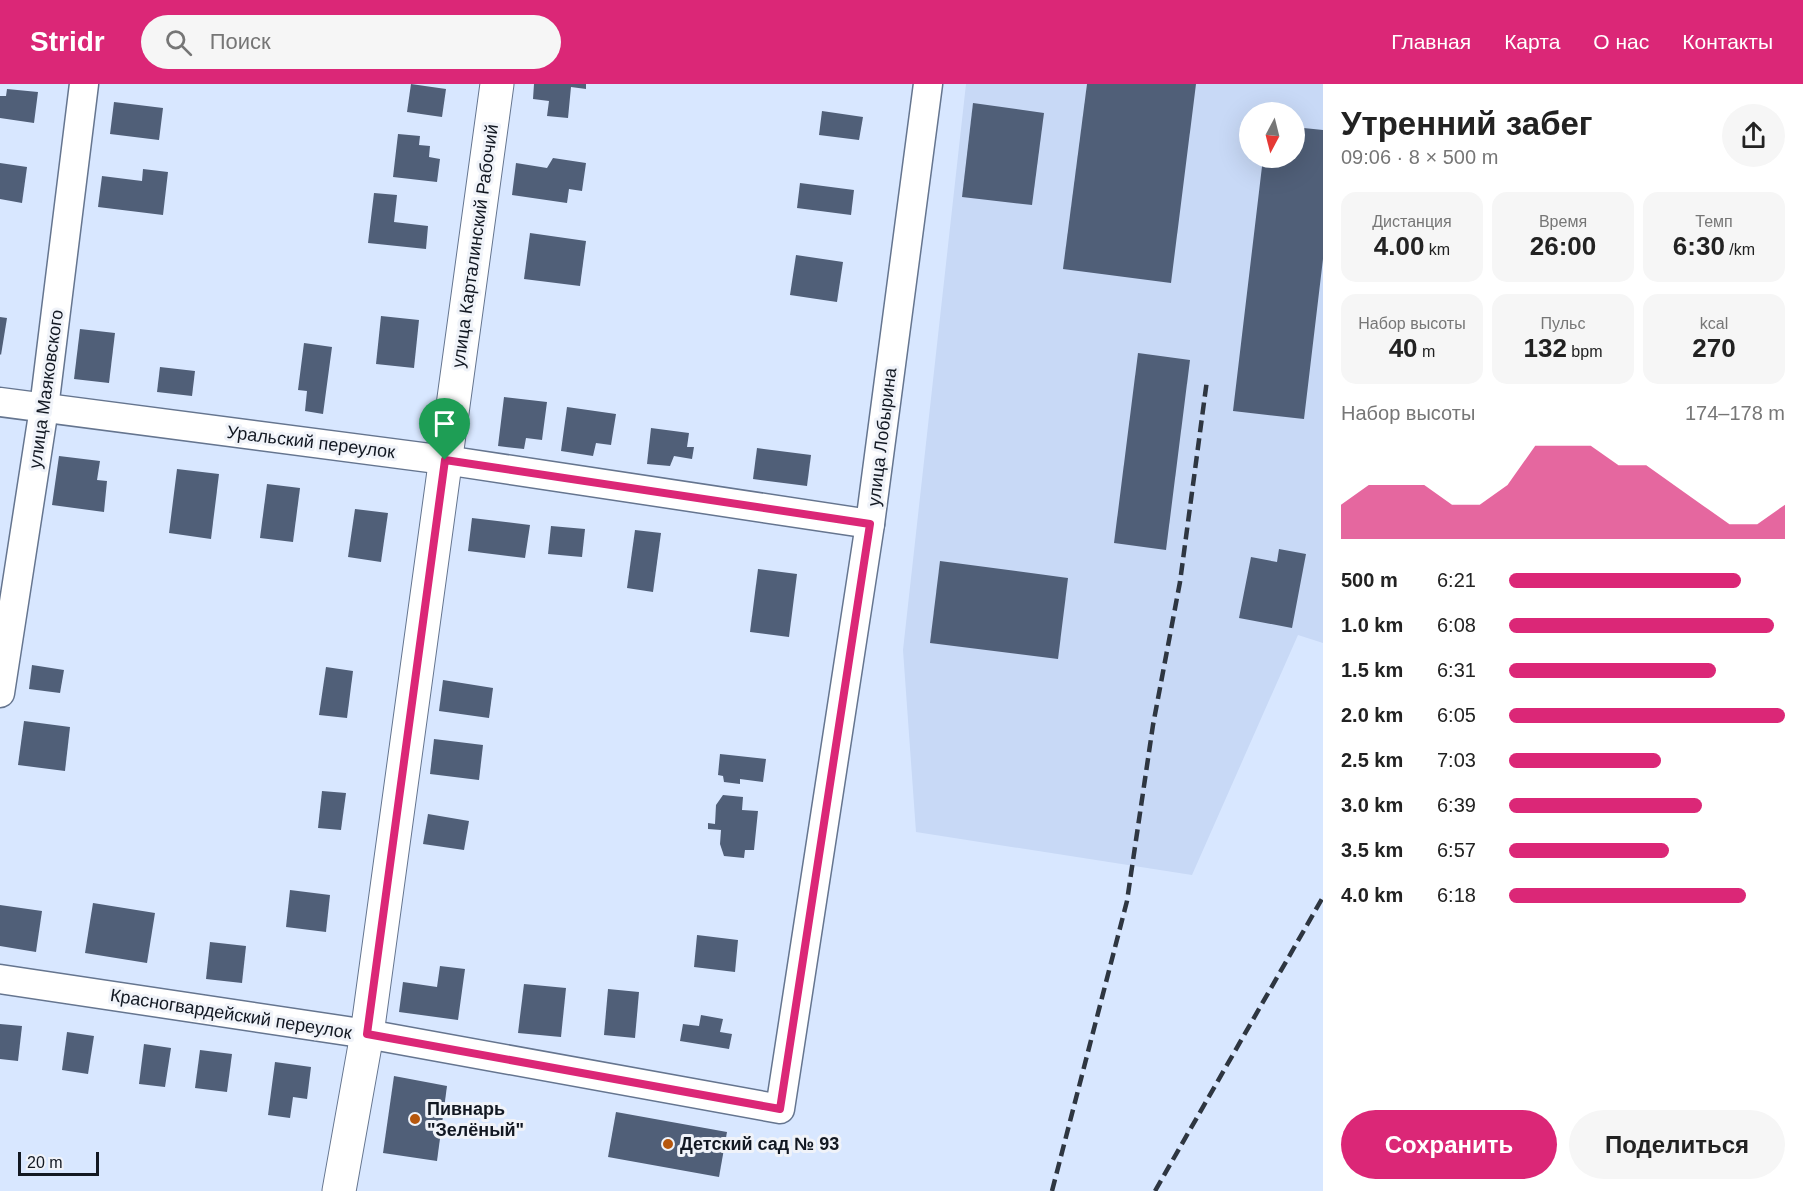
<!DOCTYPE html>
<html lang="ru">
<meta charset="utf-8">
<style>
:root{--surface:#fff;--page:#f6f6f6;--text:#222;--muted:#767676;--accent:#db2777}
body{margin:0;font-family:Arial,sans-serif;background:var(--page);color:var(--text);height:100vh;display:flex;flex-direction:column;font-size:22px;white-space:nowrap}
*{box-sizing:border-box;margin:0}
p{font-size:20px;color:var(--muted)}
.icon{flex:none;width:33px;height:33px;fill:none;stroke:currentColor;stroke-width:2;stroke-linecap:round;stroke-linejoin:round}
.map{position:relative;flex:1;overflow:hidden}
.drawer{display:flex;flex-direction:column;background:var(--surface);width:480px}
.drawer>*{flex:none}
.needle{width:39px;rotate:187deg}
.fabs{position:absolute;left:1239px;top:18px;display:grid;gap:12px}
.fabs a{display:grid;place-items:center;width:66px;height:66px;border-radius:50%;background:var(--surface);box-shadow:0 6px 24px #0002;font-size:30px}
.scale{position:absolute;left:18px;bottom:15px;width:81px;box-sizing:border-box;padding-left:6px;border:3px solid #121822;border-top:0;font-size:16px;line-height:21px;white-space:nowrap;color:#121822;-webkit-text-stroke:4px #f0f3f9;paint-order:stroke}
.pin{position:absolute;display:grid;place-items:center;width:51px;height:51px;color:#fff;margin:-62px -26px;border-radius:50% 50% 50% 0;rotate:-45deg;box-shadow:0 0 6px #0007}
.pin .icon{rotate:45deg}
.round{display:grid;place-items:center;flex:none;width:63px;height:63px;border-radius:32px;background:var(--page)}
.summary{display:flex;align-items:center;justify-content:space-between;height:102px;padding:0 18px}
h1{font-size:33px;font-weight:700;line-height:45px}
.metrics{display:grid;grid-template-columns:repeat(3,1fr);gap:9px;height:102px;padding:6px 18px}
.metrics div{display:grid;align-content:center;border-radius:15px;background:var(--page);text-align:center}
.metrics b{font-size:26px;font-weight:700}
.metrics small{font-size:16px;font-weight:400}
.metrics p{font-size:16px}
.chart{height:168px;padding:12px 18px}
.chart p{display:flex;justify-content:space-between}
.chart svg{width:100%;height:108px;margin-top:6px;fill:var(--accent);opacity:.7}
.button{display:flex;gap:12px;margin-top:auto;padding:12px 18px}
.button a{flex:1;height:69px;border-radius:36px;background:var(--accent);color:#fff;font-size:24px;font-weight:700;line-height:69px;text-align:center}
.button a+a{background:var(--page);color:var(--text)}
ul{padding:0 18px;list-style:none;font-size:20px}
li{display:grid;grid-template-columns:96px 72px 1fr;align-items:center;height:45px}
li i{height:15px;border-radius:8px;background:var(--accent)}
header{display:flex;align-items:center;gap:36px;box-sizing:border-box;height:84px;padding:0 30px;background:var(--accent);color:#fff}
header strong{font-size:28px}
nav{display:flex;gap:33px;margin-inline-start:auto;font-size:21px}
.search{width:420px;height:54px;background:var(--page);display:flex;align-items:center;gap:15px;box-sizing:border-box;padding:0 21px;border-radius:33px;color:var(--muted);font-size:22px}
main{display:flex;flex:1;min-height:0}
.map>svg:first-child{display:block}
.built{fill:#c8d9f6;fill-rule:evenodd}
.building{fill:#505f78}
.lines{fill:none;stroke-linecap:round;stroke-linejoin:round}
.street-casing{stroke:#65758f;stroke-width:31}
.secondary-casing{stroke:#65758f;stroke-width:35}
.street{stroke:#fff;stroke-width:28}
.secondary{stroke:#fff;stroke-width:33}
.rail{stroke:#2e3641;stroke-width:4.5;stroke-dasharray:12 6;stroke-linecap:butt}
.route-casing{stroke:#fff;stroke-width:12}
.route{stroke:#db2777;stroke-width:8}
.poi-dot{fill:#b6570d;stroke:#f0f3f9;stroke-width:2}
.labels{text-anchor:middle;stroke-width:6;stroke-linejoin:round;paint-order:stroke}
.street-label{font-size:18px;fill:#121822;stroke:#f0f3f9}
.poi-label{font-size:18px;font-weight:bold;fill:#121822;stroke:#f0f3f9;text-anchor:start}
</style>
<header>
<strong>Stridr</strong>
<div class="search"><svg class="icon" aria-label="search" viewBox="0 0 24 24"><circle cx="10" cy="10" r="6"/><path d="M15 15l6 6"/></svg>Поиск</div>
<nav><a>Главная</a><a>Карта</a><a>О нас</a><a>Контакты</a></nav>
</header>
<main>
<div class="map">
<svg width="1323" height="1107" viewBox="0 0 1323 1107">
<rect width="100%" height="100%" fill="#d8e7ff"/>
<path class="built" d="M966,0H1323V559L1298,551L1192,791L916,748L903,566ZM1250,28H1294V74H1250Z"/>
<g class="building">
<path d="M411,0L446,5L442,33L407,28Z"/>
<path d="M534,0H586V5L571,3L568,34L547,32L549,17L533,15Z"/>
<path d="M1087,0H1196L1171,199L1063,185Z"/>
<path d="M7,5L38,8L34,39L0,34V12H6Z"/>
<path d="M114,18L163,24L159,56L110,50Z"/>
<path d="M973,19L1044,29L1032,121L962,113Z"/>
<path d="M822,27L863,33L859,56L819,51Z"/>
<path d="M1294,43L1323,46V175L1304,335L1233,327L1263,74H1294Z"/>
<path d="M398,50L420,52L419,61L430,62L429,73L440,75L437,98L393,93Z"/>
<path d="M553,74L586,79L582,107L569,105L567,119L512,111L516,79L547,84Z"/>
<path d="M0,79L27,83L22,119L0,115Z"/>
<path d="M143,85L168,88L163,131L98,123L102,92L142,97Z"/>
<path d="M800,99L854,106L851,131L797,124Z"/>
<path d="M374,109L397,111L394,138L428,142L426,165L368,159Z"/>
<path d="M530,149L586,157L580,202L524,195Z"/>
<path d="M796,171L843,178L837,218L790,211Z"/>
<path d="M381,232L419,236L414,284L376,280Z"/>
<path d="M0,233L7,234L1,271L0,270Z"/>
<path d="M80,245L115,249L109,299L74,295Z"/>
<path d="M304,259L332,263L323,330L305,327L307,307L298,306Z"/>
<path d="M1138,269L1190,276L1166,466L1114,459Z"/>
<path d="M160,283L195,287L192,312L157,308Z"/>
<path d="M504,313L547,318L542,356L526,354L524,365L498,362Z"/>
<path d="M567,323L616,330L611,361L596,359L593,372L561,367Z"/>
<path d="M651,344L689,349L687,363H694L692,375L674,372L670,382L647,380Z"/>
<path d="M757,364L811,371L807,402L753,395Z"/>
<path d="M59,372L100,377L97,396L107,397L104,428L52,421Z"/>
<path d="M177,385L219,390L211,455L169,449Z"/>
<path d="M267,400L300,404L293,458L260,454Z"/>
<path d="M355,425L388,429L381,478L348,473Z"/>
<path d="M472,434L530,441L525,474L468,467Z"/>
<path d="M551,442L585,445L582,473L548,470Z"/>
<path d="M635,446L661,449L653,508L627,504Z"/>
<path d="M1279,465L1306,470L1292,544L1239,534L1251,473L1277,478Z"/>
<path d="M940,477L1068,494L1058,575L930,559Z"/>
<path d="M758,485L797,490L789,553L750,548Z"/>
<path d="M32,581L64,586L60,609L29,605Z"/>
<path d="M326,583L353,587L347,634L319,631Z"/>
<path d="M443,596L493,604L489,634L439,627Z"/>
<path d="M24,637L70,643L65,687L18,681Z"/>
<path d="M434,655L483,661L479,696L430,690Z"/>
<path d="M720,670L766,675L763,698L740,695V700L724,698L723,692L718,691Z"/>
<path d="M322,707L346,709L341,746L318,744Z"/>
<path d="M723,711L743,713L742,726L758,727L754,766H745L744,774L724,772L720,760L721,746L708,745V739L715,740L716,721Z"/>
<path d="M428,730L469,737L464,766L423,760Z"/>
<path d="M290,806L330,811L326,848L286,843Z"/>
<path d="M93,819L155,829L147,879L85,869Z"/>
<path d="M0,821L42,827L36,868L0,862Z"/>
<path d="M697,851L738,856L735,888L694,883Z"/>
<path d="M210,858L246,862L242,899L206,895Z"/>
<path d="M440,882L465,885L458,936L399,928L403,898L437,903Z"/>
<path d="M524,900L566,904L561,953L518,949Z"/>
<path d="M608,905L639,908L635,954L604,951Z"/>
<path d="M701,931L723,935L720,948L732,950L729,965L680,957L683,940L699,942Z"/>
<path d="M0,940L22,942L18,977L0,975Z"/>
<path d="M67,948L94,952L88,990L62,986Z"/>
<path d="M144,960L171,964L165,1003L139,1000Z"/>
<path d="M200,966L232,970L227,1008L195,1004Z"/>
<path d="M275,978L311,983L307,1015L293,1013L290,1034L268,1031Z"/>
<path d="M394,992L447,1002L437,1077L383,1069Z"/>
<path d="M616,1028L727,1048L719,1093L608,1073Z"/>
</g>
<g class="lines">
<defs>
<g id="street">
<path d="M0,318L445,376L870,440"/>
<path d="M0,609L44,324L84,0"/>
<path d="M0,895L367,950L780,1025L870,440L928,0"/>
</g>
<path id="secondary" d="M339,1107L367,950L497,0"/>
</defs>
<use href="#street" class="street-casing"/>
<use href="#secondary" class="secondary-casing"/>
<use href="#street" class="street"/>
<use href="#secondary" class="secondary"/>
<g class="rail">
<path d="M1052,1107L1127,817L1153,641L1180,498L1207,296"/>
<path d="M1155,1107L1323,813"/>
</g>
</g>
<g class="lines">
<defs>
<path id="route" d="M445,376L870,440L780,1025L367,950Z"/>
</defs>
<use href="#route" class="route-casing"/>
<use href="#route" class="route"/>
</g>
<g class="poi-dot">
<circle cx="415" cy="1035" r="6"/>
<circle cx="668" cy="1060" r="6"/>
</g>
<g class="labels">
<g class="street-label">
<text transform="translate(475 162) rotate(-82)" y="6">улица Карталинский Рабочий</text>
<text transform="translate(46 305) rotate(-82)" y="6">улица Маяковского</text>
<text transform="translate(882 353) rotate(-83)" y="6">улица Лобырина</text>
<text transform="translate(311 358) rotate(7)" y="6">Уральский переулок</text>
<text transform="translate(231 930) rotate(9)" y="6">Красногвардейский переулок</text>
</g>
<g class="poi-label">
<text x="427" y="1031">Пивнарь<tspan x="427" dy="21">"Зелёный"</tspan></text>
<text x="680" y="1066">Детский сад № 93</text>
</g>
</g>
</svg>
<div class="fabs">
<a><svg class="needle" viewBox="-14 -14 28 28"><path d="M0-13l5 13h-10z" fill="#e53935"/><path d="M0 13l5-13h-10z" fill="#767676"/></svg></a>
</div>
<div class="scale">20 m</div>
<div class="pin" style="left:445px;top:376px;background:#1e9e55"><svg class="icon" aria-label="arrive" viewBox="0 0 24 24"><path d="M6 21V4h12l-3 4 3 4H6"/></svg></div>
</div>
<section class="drawer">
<div class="summary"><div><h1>Утренний забег</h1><p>09:06 · 8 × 500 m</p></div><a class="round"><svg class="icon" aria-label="share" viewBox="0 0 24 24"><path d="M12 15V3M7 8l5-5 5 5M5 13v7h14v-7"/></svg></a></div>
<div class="metrics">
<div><p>Дистанция</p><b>4.00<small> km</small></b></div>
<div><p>Время</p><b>26:00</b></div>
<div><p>Темп</p><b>6:30<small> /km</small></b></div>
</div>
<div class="metrics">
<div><p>Набор высоты</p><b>40<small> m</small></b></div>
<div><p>Пульс</p><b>132<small> bpm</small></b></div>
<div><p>kcal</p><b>270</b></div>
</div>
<div class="chart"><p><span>Набор высоты</span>174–178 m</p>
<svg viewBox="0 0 160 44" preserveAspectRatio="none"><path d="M0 44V30L10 22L20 22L30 22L40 30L50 30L60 22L70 6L80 6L90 6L100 14L110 14L120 22L130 30L140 38L150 38L160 30V44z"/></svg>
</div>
<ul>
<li><b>500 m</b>6:21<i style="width:84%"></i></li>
<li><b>1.0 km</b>6:08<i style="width:96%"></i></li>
<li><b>1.5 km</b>6:31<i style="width:75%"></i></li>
<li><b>2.0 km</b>6:05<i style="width:100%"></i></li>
<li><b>2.5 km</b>7:03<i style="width:55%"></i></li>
<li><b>3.0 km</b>6:39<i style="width:70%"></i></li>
<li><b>3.5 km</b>6:57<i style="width:58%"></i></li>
<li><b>4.0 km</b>6:18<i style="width:86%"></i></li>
</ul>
<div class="button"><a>Сохранить</a><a>Поделиться</a></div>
</section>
</main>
